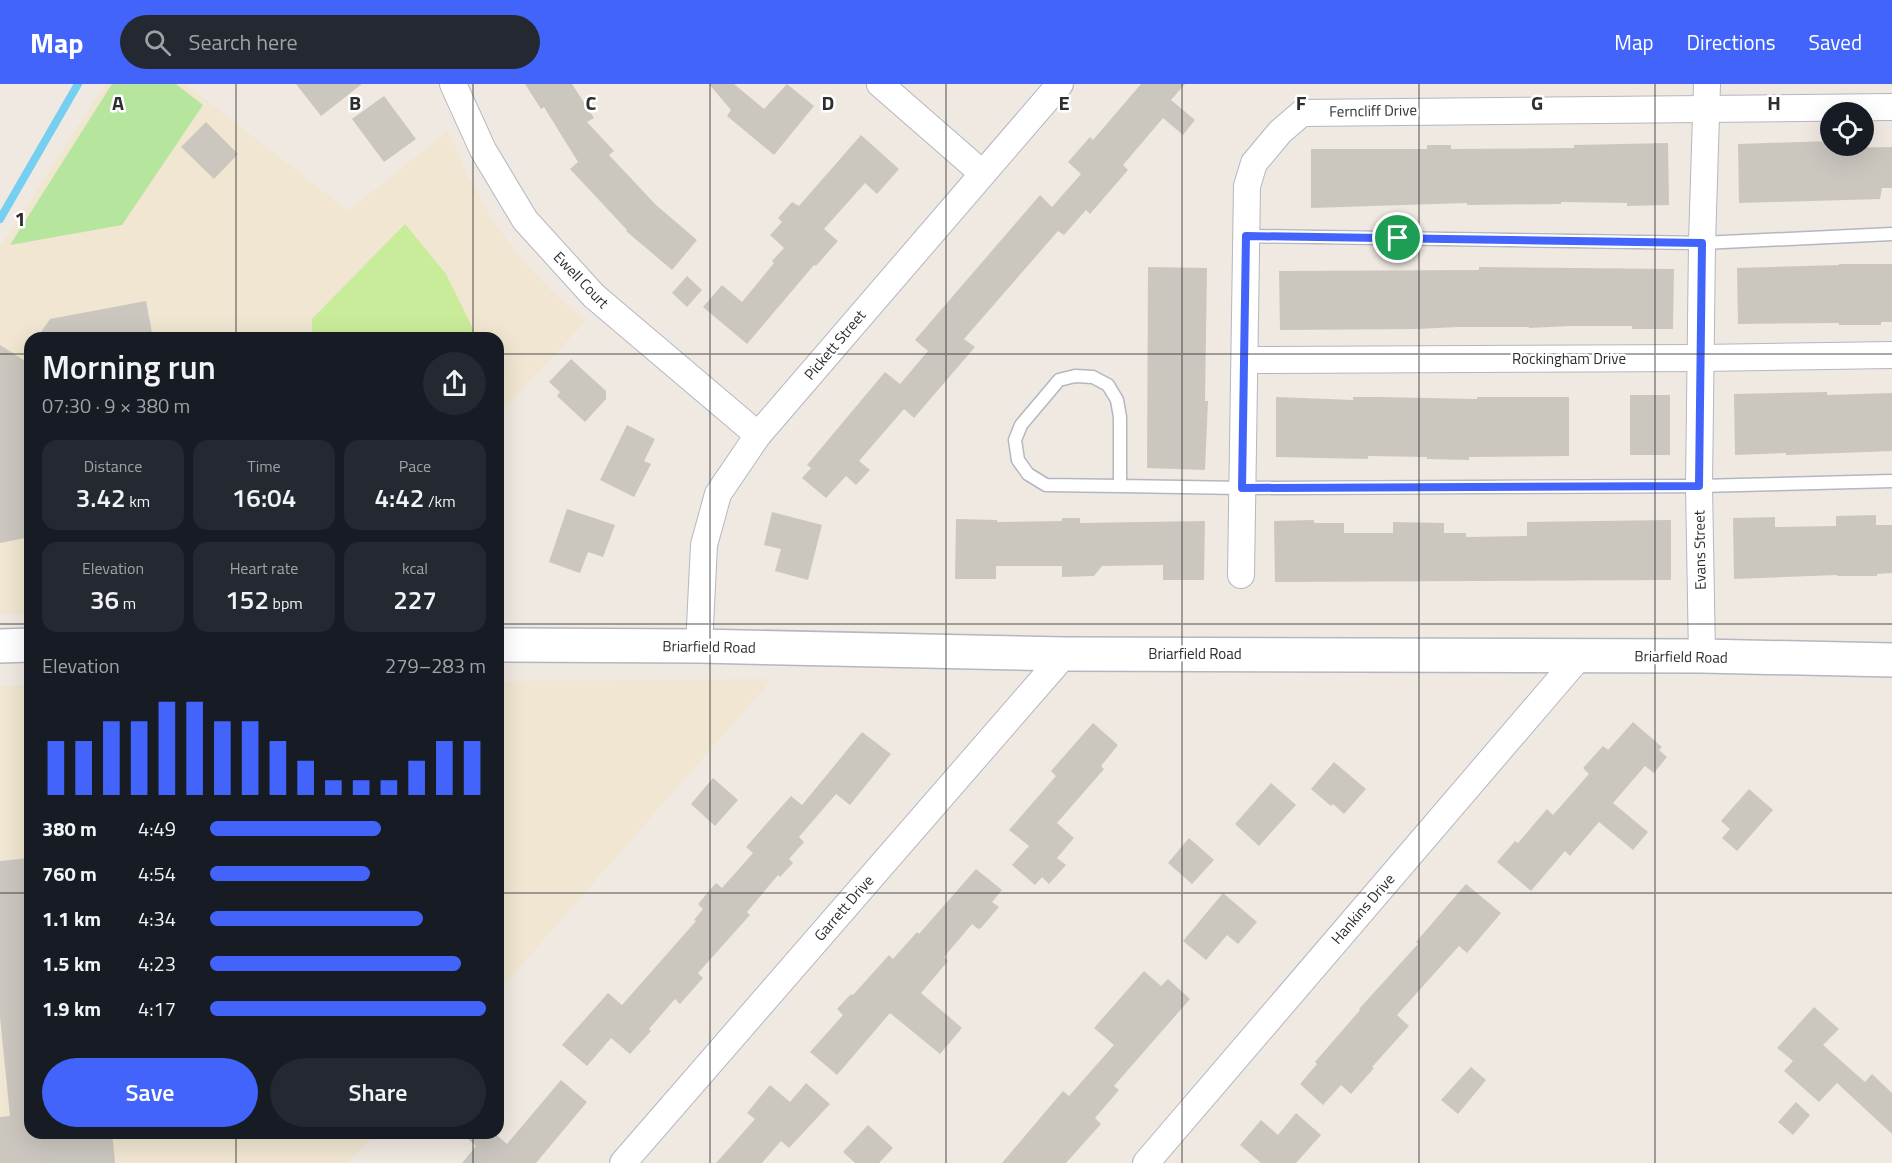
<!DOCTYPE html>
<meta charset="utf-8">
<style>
:root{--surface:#171b24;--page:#242831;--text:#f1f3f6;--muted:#9ea1a6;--accent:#4264fb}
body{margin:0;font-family:"Titillium Web",sans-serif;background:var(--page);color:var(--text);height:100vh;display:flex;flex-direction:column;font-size:22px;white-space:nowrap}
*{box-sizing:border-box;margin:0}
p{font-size:20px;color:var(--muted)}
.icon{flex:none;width:33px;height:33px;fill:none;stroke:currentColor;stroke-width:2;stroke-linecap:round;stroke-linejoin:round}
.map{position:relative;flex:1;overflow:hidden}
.panel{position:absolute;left:24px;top:248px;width:480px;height:807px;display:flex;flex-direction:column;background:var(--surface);border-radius:18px;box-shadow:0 6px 24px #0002}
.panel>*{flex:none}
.controls{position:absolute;left:1820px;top:18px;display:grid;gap:12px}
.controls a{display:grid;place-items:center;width:54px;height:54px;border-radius:50%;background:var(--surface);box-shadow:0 6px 24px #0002;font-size:30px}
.pin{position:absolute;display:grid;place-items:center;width:51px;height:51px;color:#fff;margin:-26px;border:3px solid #fff;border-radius:50%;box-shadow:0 2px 6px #0007}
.round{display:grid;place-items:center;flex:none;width:63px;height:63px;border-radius:32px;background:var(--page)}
.summary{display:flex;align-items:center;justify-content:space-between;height:102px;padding:0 18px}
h1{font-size:33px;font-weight:600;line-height:45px}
.stats{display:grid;grid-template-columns:repeat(3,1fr);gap:9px;height:102px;padding:6px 18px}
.stats div{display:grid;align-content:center;border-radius:15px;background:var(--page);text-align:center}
.stats b{font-size:26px;font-weight:600}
.stats small{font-size:16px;font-weight:400}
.stats p{font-size:16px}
.chart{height:168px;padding:12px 18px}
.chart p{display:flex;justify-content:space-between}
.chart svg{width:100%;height:108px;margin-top:6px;stroke:var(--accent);stroke-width:6}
.primary-button{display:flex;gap:12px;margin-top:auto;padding:12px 18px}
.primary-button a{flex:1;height:69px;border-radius:36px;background:var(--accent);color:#fff;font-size:24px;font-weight:600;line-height:69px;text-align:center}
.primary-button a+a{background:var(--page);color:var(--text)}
ul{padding:0 18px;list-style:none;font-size:20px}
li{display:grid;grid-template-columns:96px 72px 1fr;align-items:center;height:45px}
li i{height:15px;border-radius:8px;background:var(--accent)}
header{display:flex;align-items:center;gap:36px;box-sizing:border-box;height:84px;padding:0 30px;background:var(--accent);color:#fff}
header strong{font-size:28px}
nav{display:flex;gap:33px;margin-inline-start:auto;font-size:21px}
.search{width:420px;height:54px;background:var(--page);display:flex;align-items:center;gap:15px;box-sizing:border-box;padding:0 21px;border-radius:33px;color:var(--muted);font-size:22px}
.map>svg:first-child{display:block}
.education{fill:#f0e6d1}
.green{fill:#b6e59e}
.pitch{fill:#c9ec9a}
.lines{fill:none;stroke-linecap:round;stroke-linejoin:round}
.stream{stroke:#75cff0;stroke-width:8}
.building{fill:#cbc7bf}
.lane-casing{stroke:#b4b7c1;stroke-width:15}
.street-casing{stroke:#b4b7c1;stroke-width:28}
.secondary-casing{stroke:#b4b7c1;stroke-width:36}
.lane{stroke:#fff;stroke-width:12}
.street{stroke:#fff;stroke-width:26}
.secondary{stroke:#fff;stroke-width:33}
.route-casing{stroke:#fff;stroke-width:12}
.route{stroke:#4264fb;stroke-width:8}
.grid{fill:none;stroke:#2e2e2e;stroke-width:1.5;stroke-opacity:0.55}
.labels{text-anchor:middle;stroke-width:5;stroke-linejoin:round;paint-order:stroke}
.street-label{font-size:15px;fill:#2e2e2e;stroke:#fff}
.grid-label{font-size:20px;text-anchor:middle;font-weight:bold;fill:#2e2e2e;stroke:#fff;stroke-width:5;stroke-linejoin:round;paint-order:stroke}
</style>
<header>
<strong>Map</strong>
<div class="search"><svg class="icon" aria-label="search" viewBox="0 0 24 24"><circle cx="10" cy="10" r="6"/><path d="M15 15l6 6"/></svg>Search here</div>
<nav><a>Map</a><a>Directions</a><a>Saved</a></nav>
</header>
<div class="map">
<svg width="1892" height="1079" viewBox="0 0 1892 1079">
<rect width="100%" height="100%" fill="#efe9e1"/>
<g class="education">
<path d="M105,0H186L348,127L448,47L467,91L496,141L521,174L550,206L586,237L498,330V254H30V530H0V163Z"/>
<path d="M772,595L498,908V597Z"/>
<path d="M30,601V1048L375,1049L348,1079H0V602Z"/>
</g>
<path class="green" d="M112,0H176L203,21L122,141L10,161Z"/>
<path class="pitch" d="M405,140L446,190L477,253H316L312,249V235Z"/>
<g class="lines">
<path class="stream" d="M0,135L78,0"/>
</g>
<g class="building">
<path d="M296,0H362L321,32Z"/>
<path d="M525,0H572L594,34L587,38L614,67L609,71L656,121L697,156L672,186L626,147L627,146L570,85L578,78L544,23L541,25Z"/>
<path d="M709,0H734L764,25L787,0L814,22L774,71L727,32L731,26Z"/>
<path d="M1141,0H1185L1171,16L1195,36L1183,51L1163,34L1123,81L1128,86L1090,130L1086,126L1064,151L1058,147L964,255L975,263L914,334L904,325L859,377L870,386L856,401L846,392L826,414L802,394L811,384L807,381L885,288L900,300L928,267L915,256L1040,111L1052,123L1081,90L1068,78L1090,53L1093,56Z"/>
<path d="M384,12L416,55L384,78L352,35Z"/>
<path d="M206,38L238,70L214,95L181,63Z"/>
<path d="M861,51L899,85L877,110L865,99L824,145L838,157L816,182L814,181L747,260L703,223L722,201L742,218L774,179L772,177L784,164L770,151L782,138L778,134L792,118L799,122Z"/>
<path d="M1829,57L1830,64L1892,63V104H1882L1880,115L1739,119L1738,60Z"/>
<path d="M1668,59L1669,121L1627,122V119L1561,118V120L1467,121V119L1311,124V65H1427V61H1451V65L1574,64V61Z"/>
<path d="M1839,180H1892V238H1881V241H1839V239L1738,240L1737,184L1839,181Z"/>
<path d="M1148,183L1207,184L1205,317H1208L1205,386L1147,384Z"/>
<path d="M1479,183L1674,185L1673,245H1632V242H1570L1529,244V243H1457L1418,245L1280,246L1279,187L1479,186Z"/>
<path d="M687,192L702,206L687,223L672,209Z"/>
<path d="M146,217L153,254H37L50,235Z"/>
<path d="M0,261L30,280V453L0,459Z"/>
<path d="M571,275L606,307V315L585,338L557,312L560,308L549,298Z"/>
<path d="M1827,308V311L1892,309V367L1786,371V369L1735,371L1734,310Z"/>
<rect x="1630" y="311" width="40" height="60"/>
<path d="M1276,313L1353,316V313H1379L1477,315V313H1569V372L1469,373V376L1427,375V373L1368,372V375L1276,373Z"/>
<path d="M627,341L655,355L644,377L651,380L634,413L600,396Z"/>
<path d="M567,425L615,441L603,473L588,468L580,489L549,478Z"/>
<path d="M772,428L822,441L808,496L775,487L781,465L764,461Z"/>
<path d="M1876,431V441H1892V489L1877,490V492H1837V491L1734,495L1733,434L1775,433V443L1836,442V432Z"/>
<path d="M1062,434H1080V439L1205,437L1204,496H1163V481L1102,482L1094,492L1062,493V482H996V495H955L956,435L997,436V438L1062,437Z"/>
<path d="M1314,436V439H1344V449H1393V438L1444,439V449H1466V453L1527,452V438L1671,436V496L1275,498L1274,437Z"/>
<path d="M1633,638L1662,663L1659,666L1667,673L1654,689L1645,682L1613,719L1648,748L1633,766L1599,738L1570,772L1565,767L1531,807L1497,778L1515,757L1518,759L1547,725L1553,731L1589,690L1583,684L1603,662L1608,666Z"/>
<path d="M1093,639L1118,661L1101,682L1104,685L1057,739L1074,754L1057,774L1066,781L1049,800L1042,793L1035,801L1012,781L1029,762L1009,746L1056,692L1051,687Z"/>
<path d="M862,648L891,670L850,721L836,710L799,753L804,758L789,775L793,779L780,793L778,791L747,828L750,831L698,889L703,894L680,920L675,915L649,945L651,947L630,970L611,954L587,982L562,961L608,909L622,921L696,837L694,836L703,825L698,820L716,799L722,804L753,769L746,763L791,712L802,721Z"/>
<path d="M1334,678L1366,705L1344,730L1333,720L1331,722L1311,705Z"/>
<path d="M713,694L738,716L715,742L691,720Z"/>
<path d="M1271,699L1296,721L1259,762L1235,740Z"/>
<path d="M1749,705L1773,726L1737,767L1722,754L1730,745L1721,737Z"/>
<path d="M1189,754L1214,776L1192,800L1168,779Z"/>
<path d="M30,774V1048H112L115,1079H0V1033L10,1032L0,933V777Z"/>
<path d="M976,785L1002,806L992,818L999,823L981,844L978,845L972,840L944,873L948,877L921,909L962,944L940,970L890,929L837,991L810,968L843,931L837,925L851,910L853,911L889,871L893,875L917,848L919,850Z"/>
<path d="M1466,800L1501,829L1467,869L1459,862L1397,931L1409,942L1372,983L1374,984L1351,1010L1341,1001L1323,1021L1300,1000L1317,980L1315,978L1360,926L1359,925L1418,860L1416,858Z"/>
<path d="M1223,809L1257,838L1238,860L1227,851L1206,876L1183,857Z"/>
<path d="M1144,887L1161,902L1168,895L1190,915L1114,1002L1119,1006L1095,1034L1101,1040L1066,1079H1002L1063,1007L1069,1012L1114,961L1094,944Z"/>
<path d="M1814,923L1839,945L1823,961L1865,998L1872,990L1892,1009V1050L1837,999L1819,1018L1784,987L1793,977L1777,964Z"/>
<path d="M1471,983L1486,996L1458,1030L1441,1016Z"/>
<path d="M561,996L587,1018L536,1079H462L476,1062L460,1048H493L507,1060Z"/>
<path d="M806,999L830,1020L789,1064L781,1057L762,1079H716L755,1035L747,1029L770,1001L790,1018Z"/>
<path d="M1796,1018L1810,1031L1793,1051L1778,1038Z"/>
<path d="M1296,1029L1321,1051L1296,1079H1261L1240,1061L1261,1036L1278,1051Z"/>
<path d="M868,1041L893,1064L879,1079H855L843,1068Z"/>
</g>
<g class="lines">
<defs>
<g id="lane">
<path d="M1246,152L1702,159L1892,150"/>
<path d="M1120,402V333L1117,316L1108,301L1093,293L1075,292L1059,296L1021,341L1015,356L1018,376L1028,390L1046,401L1120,402L1242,404L1699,402L1892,397"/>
</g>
<g id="street">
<path d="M453,0L483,66L525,136L594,212L758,351"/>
<path d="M880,0L982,89"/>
<path d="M1245,276L1701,274L1892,271"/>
<path d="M1241,491L1247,102L1254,79L1280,48L1302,29L1892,23"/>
<path d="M699,562L704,461L718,410L758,351L1060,0"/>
<path d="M1702,572L1699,402L1702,159L1707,0"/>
<path d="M623,1079L1065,570"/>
<path d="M1146,1079L1580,572"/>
</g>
<g id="secondary">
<path d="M498,561L699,562L1065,570L1702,572L1892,576"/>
<path d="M0,562L30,561"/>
</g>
</defs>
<use href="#lane" class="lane-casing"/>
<use href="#street" class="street-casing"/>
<use href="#secondary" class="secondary-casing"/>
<use href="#lane" class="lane"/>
<use href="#street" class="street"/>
<use href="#secondary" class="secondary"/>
</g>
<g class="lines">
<defs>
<path id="route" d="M1246,152L1702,159L1699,402L1242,404Z"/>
</defs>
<use href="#route" class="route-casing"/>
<use href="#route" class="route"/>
</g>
<path class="grid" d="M236,0V254M473,0V254M710,0V1079M946,0V1079M1182,0V1079M1419,0V1079M1655,0V1079M0,270H30M498,270H1892M0,540H30M498,540H1892M0,809H30M498,809H1892M236,1048V1079M473,1048V1079"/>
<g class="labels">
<g class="street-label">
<text transform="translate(1373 27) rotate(-1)" y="5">Ferncliff Drive</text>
<text transform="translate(581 196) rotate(46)" y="5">Ewell Court</text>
<text transform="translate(835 261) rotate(-50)" y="5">Pickett Street</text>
<text x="1569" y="280">Rockingham Drive</text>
<text transform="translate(1700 466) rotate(-91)" y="5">Evans Street</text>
<text transform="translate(709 563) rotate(1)" y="5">Briarfield Road</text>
<text x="1195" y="575">Briarfield Road</text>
<text transform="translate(1681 573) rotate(1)" y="5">Briarfield Road</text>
<text transform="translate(844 824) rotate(-49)" y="5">Garrett Drive</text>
<text transform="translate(1363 825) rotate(-49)" y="5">Hankins Drive</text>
</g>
</g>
<g class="grid-label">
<text x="118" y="26">A</text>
<text x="355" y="26">B</text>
<text x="591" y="26">C</text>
<text x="828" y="26">D</text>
<text x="1064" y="26">E</text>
<text x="1301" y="26">F</text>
<text x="1537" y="26">G</text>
<text x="1774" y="26">H</text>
<text x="20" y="142">1</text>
</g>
</svg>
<div class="controls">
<a><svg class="icon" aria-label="locate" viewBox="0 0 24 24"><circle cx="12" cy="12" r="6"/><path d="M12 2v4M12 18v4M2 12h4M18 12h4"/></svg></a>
</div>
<div class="pin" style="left:1398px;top:154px;background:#1e9e55"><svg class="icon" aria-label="arrive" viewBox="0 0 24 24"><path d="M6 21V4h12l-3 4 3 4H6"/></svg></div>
<section class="panel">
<div class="summary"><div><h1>Morning run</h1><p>07:30 · 9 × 380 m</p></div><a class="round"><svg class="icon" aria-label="share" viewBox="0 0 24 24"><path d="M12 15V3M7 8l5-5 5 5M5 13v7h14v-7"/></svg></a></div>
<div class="stats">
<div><p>Distance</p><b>3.42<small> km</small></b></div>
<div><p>Time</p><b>16:04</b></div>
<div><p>Pace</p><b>4:42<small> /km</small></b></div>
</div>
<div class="stats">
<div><p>Elevation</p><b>36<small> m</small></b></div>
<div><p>Heart rate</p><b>152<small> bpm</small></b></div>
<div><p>kcal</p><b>227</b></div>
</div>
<div class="chart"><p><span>Elevation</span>279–283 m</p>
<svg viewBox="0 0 160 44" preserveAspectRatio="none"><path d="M5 44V22M15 44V22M25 44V14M35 44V14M45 44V6M55 44V6M65 44V14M75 44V14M85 44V22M95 44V30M105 44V38M115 44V38M125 44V38M135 44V30M145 44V22M155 44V22"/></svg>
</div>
<ul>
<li><b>380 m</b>4:49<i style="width:62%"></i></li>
<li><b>760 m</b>4:54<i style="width:58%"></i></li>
<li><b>1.1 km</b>4:34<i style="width:77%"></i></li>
<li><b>1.5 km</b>4:23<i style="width:91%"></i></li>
<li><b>1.9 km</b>4:17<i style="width:100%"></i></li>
</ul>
<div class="primary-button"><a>Save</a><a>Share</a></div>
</section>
</div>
